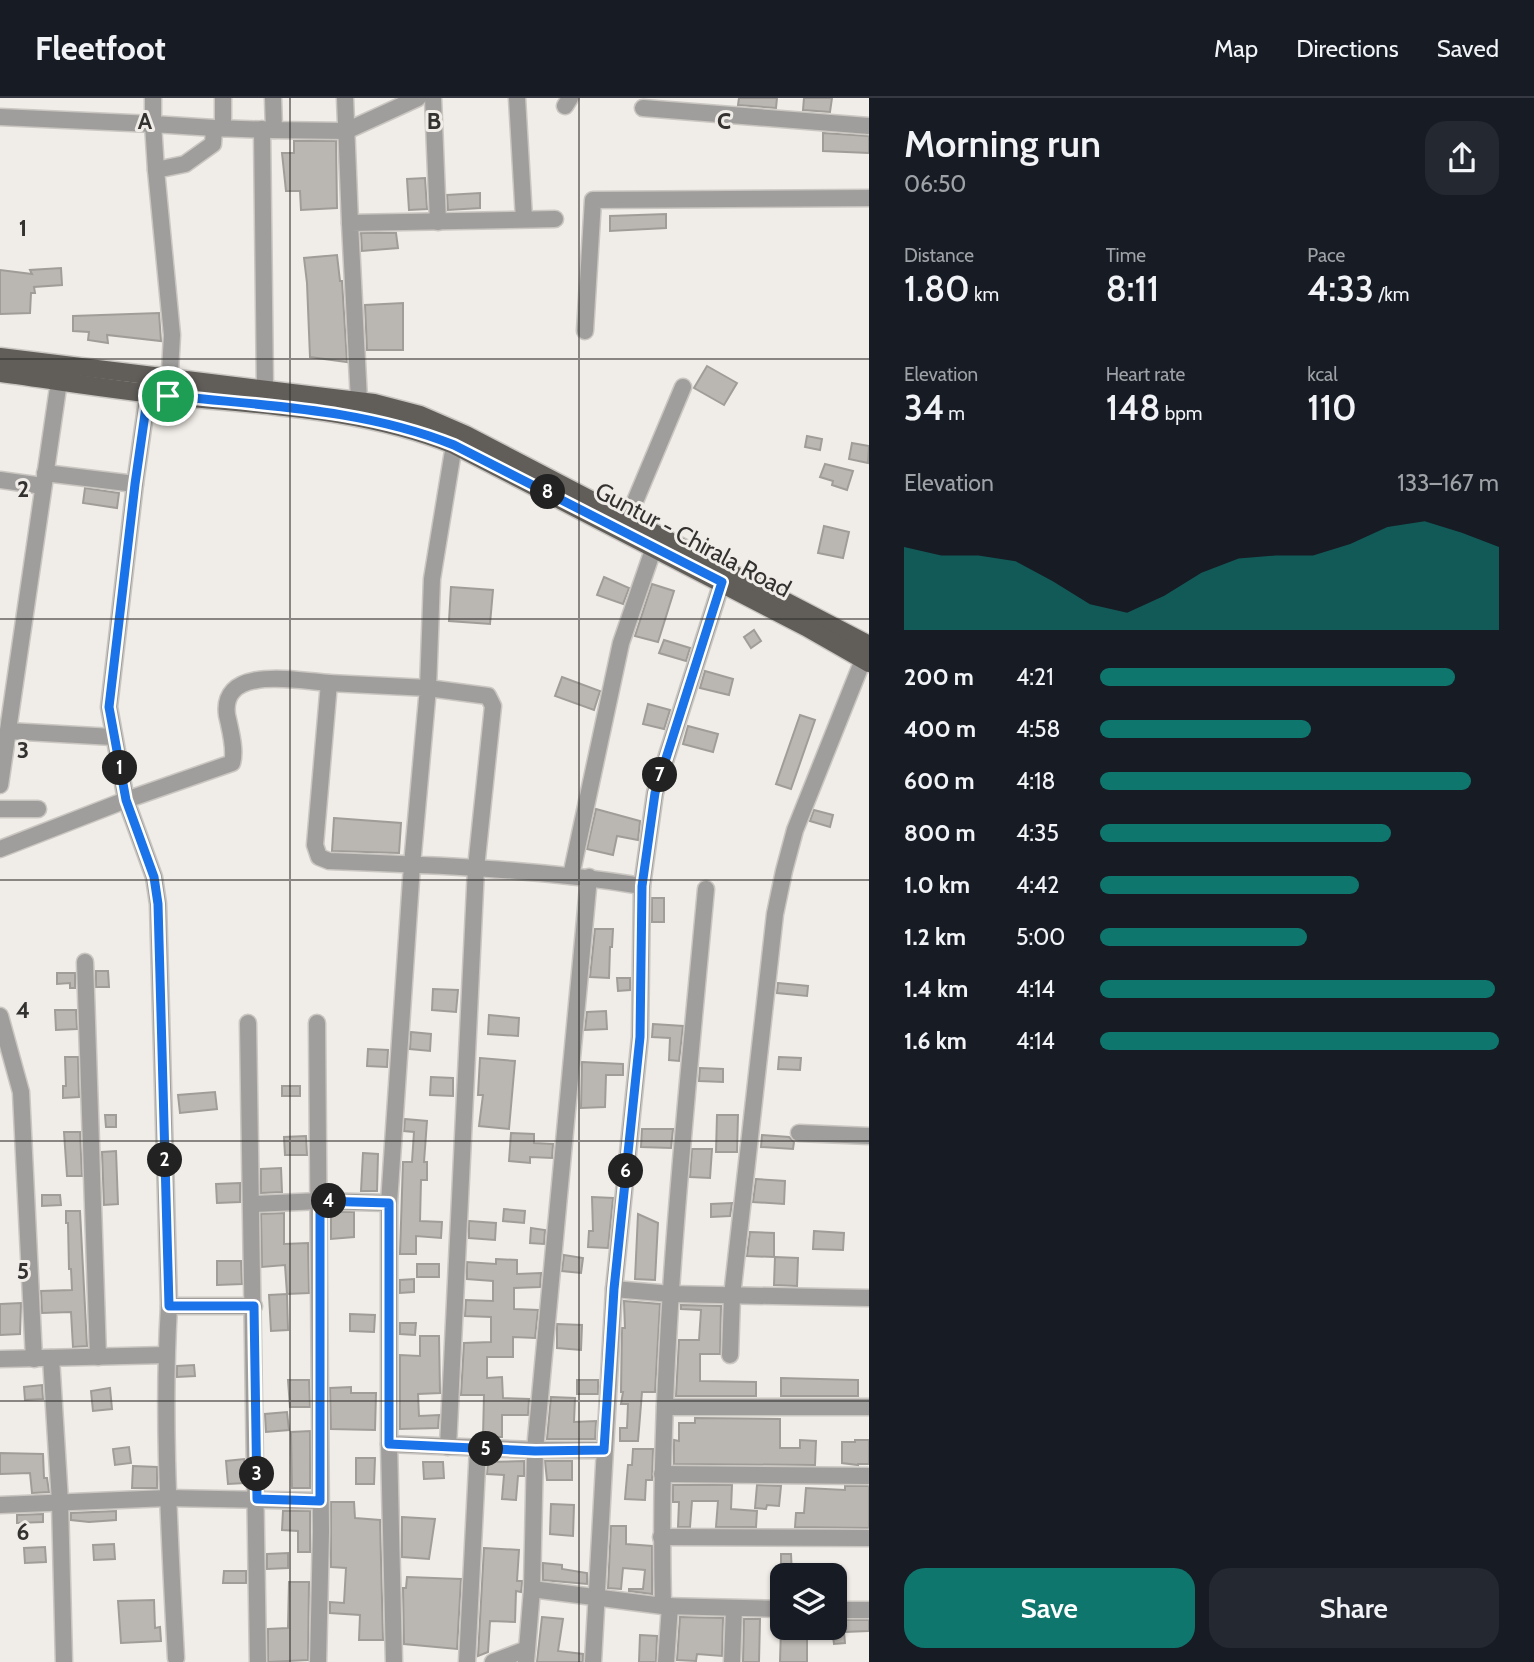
<!DOCTYPE html>
<meta charset="utf-8">
<style>
:root{--surface:#171b24;--page:#242831;--text:#f1f3f6;--muted:#9ea1a6;--line:#363941;--accent:#0f766e}
body{margin:0;font-family:Cabin,sans-serif;background:var(--page);color:var(--text);height:100vh;display:flex;flex-direction:column;font-size:26px;white-space:nowrap}
*{box-sizing:border-box;margin:0}
p{font-size:23px;color:var(--muted)}
.icon{flex:none;width:38px;height:38px;fill:none;stroke:currentColor;stroke-width:2;stroke-linecap:round;stroke-linejoin:round}
.map{position:relative;flex:1;overflow:hidden}
.side{display:flex;flex-direction:column;background:var(--surface);width:665px}
.side>*{flex:none}
.tools{position:absolute;left:770px;top:1465px;display:grid;gap:14px}
.tools a{display:grid;place-items:center;width:77px;height:77px;border-radius:14px;background:var(--surface);box-shadow:0 2px 5px #0004;font-size:35px}
.pin{position:absolute;display:grid;place-items:center;width:60px;height:60px;color:#fff;margin:-30px;border:4px solid #fff;border-radius:50%;box-shadow:0 2px 7px #0007}
.km{position:absolute;width:35px;height:35px;margin:-18px;border-radius:50%;background:#222;color:#fff;font-size:19px;line-height:35px;text-align:center}
.round{display:grid;place-items:center;flex:none;width:74px;height:74px;border-radius:21px;background:var(--page)}
.overview{display:flex;align-items:center;justify-content:space-between;height:119px;padding:0 35px}
h1{font-size:38px;font-weight:600;line-height:52px}
.metrics{display:grid;grid-template-columns:repeat(3,1fr);gap:10px;height:119px;padding:7px 35px}
.metrics div{display:grid;align-content:center}
.metrics b{font-size:35px;font-weight:600}
.metrics small{font-size:19px;font-weight:400}
.metrics p{font-size:19px}
.chart{height:196px;padding:14px 35px}
.chart p{display:flex;justify-content:space-between}
.chart svg{width:100%;height:126px;margin-top:7px;fill:var(--accent);opacity:.7}
.cta{display:flex;gap:14px;margin-top:auto;padding:14px 35px}
.cta a{flex:1;height:80px;border-radius:21px;background:var(--accent);color:#fff;font-size:28px;font-weight:600;line-height:80px;text-align:center}
.cta a+a{background:var(--page);color:var(--text)}
ul{padding:0 35px;list-style:none;font-size:23px}
li{display:grid;grid-template-columns:112px 84px 1fr;align-items:center;height:52px}
li i{height:18px;border-radius:9px;background:var(--accent)}
header{display:flex;align-items:center;gap:42px;box-sizing:border-box;height:98px;padding:0 35px;background:var(--surface);border-bottom:2px solid var(--line)}
header strong{font-size:33px}
nav{display:flex;gap:38px;margin-inline-start:auto;font-size:24px}
main{display:flex;flex:1;min-height:0}
.map>svg:first-child{display:block}
.building{fill:#bab6b1;stroke:#a09d98;stroke-width:2}
.lines{fill:none;stroke-linecap:round;stroke-linejoin:round}
.minor-casing{stroke:#cac7c2;stroke-width:19}
.primary-casing{stroke:#cac7c2;stroke-width:21}
.minor{stroke:#a09e9c;stroke-width:16}
.primary{stroke:#615e5a;stroke-width:18}
.route-casing{stroke:#fff;stroke-width:14}
.route{stroke:#1a73e8;stroke-width:9}
.grid{fill:none;stroke:#333230;stroke-width:2;stroke-opacity:0.55}
.labels{text-anchor:middle;stroke-width:6;stroke-linejoin:round;paint-order:stroke}
.street-label{font-size:24px;fill:#333230;stroke:#f0ece7}
.grid-label{font-size:23px;text-anchor:middle;font-weight:bold;fill:#333230;stroke:#f0ece7;stroke-width:6;stroke-linejoin:round;paint-order:stroke}
</style>
<header>
<strong>Fleetfoot</strong>
<nav><a>Map</a><a>Directions</a><a>Saved</a></nav>
</header>
<main>
<div class="map">
<svg width="869" height="1564" viewBox="0 0 869 1564">
<rect width="100%" height="100%" fill="#f0ece7"/>
<g class="building">
<path d="M739,0H777L776,10L738,7Z"/>
<path d="M804,0H832L830,14L803,12Z"/>
<path d="M823,35L869,38V55L823,53Z"/>
<path d="M294,43H336L337,110L301,112L300,93H286L282,55H294Z"/>
<path d="M425,80L427,111L409,112L407,81Z"/>
<path d="M480,95V110L448,112L447,97Z"/>
<path d="M666,116V130L610,133V118Z"/>
<path d="M361,135H396L398,150L362,153Z"/>
<path d="M337,157L340,183H342L347,264L310,259L307,185L304,160Z"/>
<path d="M61,170L62,187L34,189L35,195H31L30,215L0,216V172L32,176L30,172Z"/>
<path d="M403,205V252H367L365,207Z"/>
<path d="M159,215L161,243L107,237L108,245L88,242L89,234L73,233V218Z"/>
<path d="M707,268L737,285L724,307L694,290Z"/>
<path d="M807,338L822,341L820,352L805,349Z"/>
<path d="M852,345L869,348L868,365L849,361Z"/>
<path d="M825,366L853,373L847,392L832,387L833,383L820,379Z"/>
<path d="M85,390L119,395L117,410L83,405Z"/>
<path d="M824,428L849,434L843,460L818,455Z"/>
<path d="M604,479L629,490L623,506L597,497Z"/>
<path d="M652,486L674,493L658,544L635,538Z"/>
<path d="M451,489L493,492L490,526L449,523Z"/>
<path d="M754,532L761,543L751,550L744,539Z"/>
<path d="M664,542L690,550L686,563L659,555Z"/>
<path d="M705,573L733,581L729,597L700,590Z"/>
<path d="M562,579L600,593L594,612L555,598Z"/>
<path d="M648,606L670,612L664,631L643,626Z"/>
<path d="M800,617L815,622L791,691L776,686Z"/>
<path d="M688,628L718,636L713,654L683,646Z"/>
<path d="M596,711L640,723L638,742L617,738L613,757L587,751Z"/>
<path d="M814,712L833,717L830,729L810,723Z"/>
<path d="M334,720L401,725L399,755L332,753Z"/>
<rect x="652" y="800" width="12" height="24"/>
<path d="M595,831H613L612,849H610L609,880L590,879Z"/>
<path d="M96,873H108L109,889H96Z"/>
<path d="M57,875H75V890H70V885L57,886Z"/>
<path d="M617,880H630V892L618,893Z"/>
<path d="M778,885L808,888L807,898L777,895Z"/>
<path d="M433,891L458,892L456,914L432,912Z"/>
<path d="M55,912H76L77,931L56,932Z"/>
<path d="M606,913L607,931L585,932L587,914Z"/>
<path d="M489,917L519,920L518,938L488,936Z"/>
<path d="M653,926L683,928L679,963L669,962L670,940L652,939Z"/>
<path d="M411,934L431,936L430,953L410,951Z"/>
<path d="M368,951L388,952L387,969L367,968Z"/>
<path d="M65,959H78L79,999L63,1000V988H66Z"/>
<path d="M779,959L801,960L800,972L778,971Z"/>
<path d="M480,960L515,963L509,1031L479,1028L483,997H478Z"/>
<path d="M582,964L623,966V977H606L605,1009L581,1010Z"/>
<path d="M700,970L723,971V984L699,983Z"/>
<path d="M431,979L453,980V998L430,997Z"/>
<rect x="282" y="988" width="18" height="10"/>
<path d="M215,994L217,1011L180,1015L178,997Z"/>
<path d="M105,1017H116V1029H106Z"/>
<path d="M717,1017H738L737,1054H716Z"/>
<path d="M405,1021L427,1023L424,1064H427V1082H421L420,1123L442,1124L441,1140L416,1138V1156H400L403,1064H412L414,1034L404,1033Z"/>
<path d="M642,1031H673L671,1050L641,1049Z"/>
<path d="M64,1034H80L82,1078H67Z"/>
<path d="M511,1035L534,1036V1045L553,1046L552,1060L530,1059V1065L509,1063Z"/>
<path d="M762,1037L789,1039L794,1044L793,1051L761,1049Z"/>
<path d="M306,1038L307,1057H285L284,1039Z"/>
<path d="M692,1051H712L710,1080L690,1079Z"/>
<path d="M116,1053L118,1106L104,1107L102,1054Z"/>
<path d="M363,1055L378,1056L377,1093H361Z"/>
<path d="M281,1070L282,1094L261,1095V1071Z"/>
<path d="M756,1081L785,1083L784,1106L753,1104Z"/>
<path d="M240,1085V1104L217,1105L216,1086Z"/>
<path d="M42,1097H60L61,1107L42,1108Z"/>
<path d="M592,1099L613,1100L608,1150L588,1149L589,1133H593Z"/>
<path d="M732,1105L730,1118L711,1119V1106Z"/>
<path d="M504,1111L525,1113L524,1125L503,1123Z"/>
<path d="M66,1113H80L87,1248L73,1249L71,1214L42,1215L41,1193L72,1192L71,1171H69L68,1125H66Z"/>
<path d="M331,1114H354V1139L331,1141Z"/>
<path d="M284,1115V1146L308,1145L309,1195L287,1196L285,1167L262,1169L261,1116Z"/>
<path d="M638,1116L658,1125L655,1182L635,1181Z"/>
<path d="M469,1123L496,1125L495,1142L469,1140Z"/>
<path d="M531,1130L545,1132L544,1146L530,1145Z"/>
<path d="M814,1133L844,1135L843,1152L813,1151Z"/>
<path d="M750,1134L774,1135V1159L747,1158Z"/>
<path d="M564,1157L583,1160L581,1175L562,1173Z"/>
<path d="M775,1159L798,1160L797,1188L774,1187Z"/>
<path d="M496,1161L517,1162V1176L541,1175L540,1189L514,1190V1211L538,1212L535,1240L513,1239V1259H487V1280L502,1279L503,1300L529,1301L528,1317H502V1339H483L484,1297H461L464,1245L491,1244V1219L465,1218L466,1202L493,1203V1183L467,1181V1164L496,1166Z"/>
<path d="M217,1163H241L242,1186L217,1187Z"/>
<rect x="417" y="1166" width="22" height="13"/>
<path d="M414,1181V1194L400,1195V1182Z"/>
<path d="M287,1196L288,1232L271,1233L269,1197Z"/>
<path d="M624,1203L660,1206L655,1294H642L638,1343H620V1330H627L628,1306H621L623,1294H621L622,1230H625Z"/>
<path d="M21,1205L20,1236L0,1237V1206Z"/>
<path d="M681,1207L721,1208L720,1256H700V1283L756,1284V1298H676L679,1242H699L701,1212L681,1211Z"/>
<path d="M350,1216L375,1217L374,1234L350,1233Z"/>
<path d="M400,1225H416L415,1237L400,1236Z"/>
<path d="M557,1226L582,1227L581,1252L557,1250Z"/>
<path d="M420,1238H439L440,1295L418,1296L419,1318L439,1317L438,1330L400,1331V1257L420,1258Z"/>
<path d="M194,1267L195,1278L177,1279V1268Z"/>
<path d="M781,1280L858,1282V1298H781Z"/>
<path d="M288,1282H309L310,1309H290Z"/>
<rect x="577" y="1282" width="21" height="14"/>
<path d="M42,1287L43,1301L25,1302L24,1289Z"/>
<path d="M351,1289V1295H376L375,1332L331,1331L330,1290Z"/>
<path d="M110,1290L112,1311L93,1313L91,1293Z"/>
<path d="M551,1299L575,1300L574,1324L596,1323L595,1341H547Z"/>
<path d="M287,1314L289,1332L266,1334L265,1316Z"/>
<path d="M695,1320L780,1321V1350H800V1342L816,1343L815,1367L674,1366V1342L679,1343V1325H695Z"/>
<path d="M310,1333V1390H292L291,1334Z"/>
<path d="M855,1342H869V1366H858V1367L842,1365V1344H855Z"/>
<path d="M129,1349L131,1365L115,1367L113,1351Z"/>
<path d="M633,1351H653L652,1382H646L645,1402L625,1401L628,1367H632Z"/>
<path d="M0,1355L43,1356L44,1380H47L49,1394L32,1395L30,1375L0,1376Z"/>
<path d="M356,1360H375L374,1386H356Z"/>
<path d="M244,1361L245,1385L228,1386L226,1363Z"/>
<path d="M524,1363V1378H518L516,1402L502,1401L504,1377L487,1376L488,1364Z"/>
<path d="M545,1363H572V1382H547Z"/>
<path d="M423,1364H443L444,1380L424,1381Z"/>
<path d="M133,1368L157,1369V1390H132Z"/>
<path d="M673,1387H732L731,1411L757,1413L756,1429H716L718,1403H692L690,1429H678L679,1404H673Z"/>
<path d="M757,1387L781,1388L779,1408L767,1407L766,1411L755,1410Z"/>
<path d="M845,1388H869V1430L795,1429L796,1415H804L806,1390L845,1392Z"/>
<path d="M331,1404H354L355,1420L380,1422L383,1542H359L360,1517L330,1515V1504L344,1505L346,1470L331,1469Z"/>
<path d="M551,1406L574,1407L573,1438L550,1436Z"/>
<path d="M116,1413V1422L89,1424L71,1422V1415Z"/>
<path d="M283,1413H310V1454H298V1433L282,1432Z"/>
<path d="M43,1416V1424L17,1425V1417Z"/>
<path d="M402,1419L435,1421L429,1461L402,1459Z"/>
<path d="M611,1428H626V1446L652,1448V1496L629,1493V1491H643L645,1472L623,1470L621,1491L608,1490Z"/>
<path d="M114,1446L115,1461L94,1462L93,1447Z"/>
<path d="M45,1449L46,1464L25,1465L24,1450Z"/>
<path d="M484,1450L519,1452L517,1483H522V1486L521,1494L516,1493L515,1524L490,1523L488,1554L478,1558Z"/>
<path d="M288,1455V1470L267,1471V1456Z"/>
<path d="M781,1456H791L792,1477H781Z"/>
<path d="M543,1465L562,1467V1471L587,1475V1486L543,1482Z"/>
<path d="M224,1473H246V1485H223Z"/>
<path d="M407,1479L461,1481L457,1551L404,1546L403,1490H406Z"/>
<path d="M289,1484H309L308,1562L268,1564V1531L288,1530Z"/>
<path d="M154,1502L155,1530L160,1529L161,1543L121,1545L118,1503Z"/>
<path d="M542,1519L563,1521L558,1553L583,1556V1564H537Z"/>
<path d="M680,1519L723,1520L722,1558L697,1556L696,1563L677,1562Z"/>
<path d="M744,1521H760L759,1564H743Z"/>
<path d="M835,1522H869V1533L844,1534L845,1545L834,1546L832,1530H835Z"/>
<path d="M781,1530H798V1534L807,1535V1564H780Z"/>
<path d="M640,1537L657,1538L656,1564H639Z"/>
</g>
<g class="lines">
<defs>
<g id="minor">
<path d="M223,0V30"/>
<path d="M273,0L274,32L346,33L418,0"/>
<path d="M345,0L350,125"/>
<path d="M433,0L438,124"/>
<path d="M517,0L524,121"/>
<path d="M565,8L570,0"/>
<path d="M643,10L869,28"/>
<path d="M0,19L153,26V0"/>
<path d="M262,31L265,291"/>
<path d="M156,72L153,26L214,30"/>
<path d="M585,233L593,102L869,100"/>
<path d="M169,292L172,237L156,72L185,66L213,46L214,30L274,32"/>
<path d="M148,295L135,386L109,609L126,702L154,779L158,806L169,1208C162,1325 170,1443 176,1560"/>
<path d="M359,303L350,125L555,121"/>
<path d="M45,375L135,386"/>
<path d="M0,382L43,388"/>
<path d="M628,420L683,289"/>
<path d="M8,633L113,639"/>
<path d="M0,687L59,283"/>
<path d="M0,711H38"/>
<path d="M0,751L126,702L232,665C236,652 230,631 227,617C220,566 300,583 329,585"/>
<path d="M571,778L621,545L654,449"/>
<path d="M85,864L98,1259"/>
<path d="M0,918L21,994L34,1261"/>
<path d="M248,925L258,1564"/>
<path d="M317,925L321,1434L318,1564"/>
<path d="M799,1035L869,1038"/>
<path d="M252,1106L320,1103L389,1105"/>
<path d="M614,1191L671,1196L869,1200"/>
<path d="M169,1208H254"/>
<path d="M730,1257L732,1198L775,816L784,773L795,732L863,562"/>
<path d="M51,1260L60,1404L64,1564"/>
<path d="M0,1261L166,1257"/>
<path d="M665,1309H869"/>
<path d="M389,1346L535,1352H604"/>
<path d="M448,1349L476,770L493,608L488,598L428,590L432,481L454,347"/>
<path d="M662,1376L869,1378"/>
<path d="M0,1407L168,1400L320,1403"/>
<path d="M661,1439L869,1440"/>
<path d="M532,1491L663,1508L782,1511"/>
<path d="M663,1508C657,1269 684,1029 706,791"/>
<path d="M835,1512H869"/>
<path d="M394,1564L389,1346V1105L412,767L428,590L329,585L315,747L319,759L329,763C433,767 538,771 642,788"/>
<path d="M467,1564L478,1350"/>
<path d="M493,1564L527,1551"/>
<path d="M526,1564L532,1491L535,1352L589,779"/>
<path d="M593,1564L614,1191L640,939L642,788L655,695L722,484"/>
<path d="M666,1564L670,1508"/>
<path d="M732,1564L734,1511"/>
</g>
<g id="primary">
<path d="M0,259L374,305L420,317L466,337L869,547"/>
<path d="M0,275C60,283 120,293 181,299C273,308 367,312 454,347L806,529L869,565"/>
</g>
</defs>
<use href="#minor" class="minor-casing"/>
<use href="#primary" class="primary-casing"/>
<use href="#minor" class="minor"/>
<use href="#primary" class="primary"/>
</g>
<g class="lines">
<defs>
<path id="route" d="M148,295C251,308 357,308 454,347L722,484L655,695L642,788L640,939L614,1191L604,1352L535,1353L389,1346V1105L320,1103V1403L257,1401L254,1208H169L158,806L154,779L126,702L109,609L135,386Z"/>
</defs>
<use href="#route" class="route-casing"/>
<use href="#route" class="route"/>
</g>
<path class="grid" d="M290,0V1564M579,0V1564M0,261H869M0,521H869M0,782H869M0,1043H869M0,1303H869"/>
<g class="labels">
<g class="street-label">
<text transform="translate(693 442) rotate(28)" y="8">Guntur - Chirala Road</text>
</g>
</g>
<g class="grid-label">
<text x="145" y="31">A</text>
<text x="434" y="31">B</text>
<text x="724" y="31">C</text>
<text x="23" y="138">1</text>
<text x="23" y="399">2</text>
<text x="23" y="660">3</text>
<text x="23" y="920">4</text>
<text x="23" y="1181">5</text>
<text x="23" y="1442">6</text>
</g>
</svg>
<div class="tools">
<a><svg class="icon" aria-label="layers" viewBox="0 0 24 24"><path d="M12 4l9 5-9 5-9-5zM3 14l9 5 9-5"/></svg></a>
</div>
<div class="pin" style="left:168px;top:298px;background:#1e9e55"><svg class="icon" aria-label="arrive" viewBox="0 0 24 24"><path d="M6 21V4h12l-3 4 3 4H6"/></svg></div>
<b class="km" style="left:120px;top:670px">1</b>
<b class="km" style="left:165px;top:1062px">2</b>
<b class="km" style="left:257px;top:1376px">3</b>
<b class="km" style="left:329px;top:1103px">4</b>
<b class="km" style="left:486px;top:1351px">5</b>
<b class="km" style="left:626px;top:1073px">6</b>
<b class="km" style="left:660px;top:677px">7</b>
<b class="km" style="left:548px;top:394px">8</b>
</div>
<section class="side">
<div class="overview"><div><h1>Morning run</h1><p>06:50</p></div><a class="round"><svg class="icon" aria-label="share" viewBox="0 0 24 24"><path d="M12 15V3M7 8l5-5 5 5M5 13v7h14v-7"/></svg></a></div>
<div class="metrics">
<div><p>Distance</p><b>1.80<small> km</small></b></div>
<div><p>Time</p><b>8:11</b></div>
<div><p>Pace</p><b>4:33<small> /km</small></b></div>
</div>
<div class="metrics">
<div><p>Elevation</p><b>34<small> m</small></b></div>
<div><p>Heart rate</p><b>148<small> bpm</small></b></div>
<div><p>kcal</p><b>110</b></div>
</div>
<div class="chart"><p><span>Elevation</span>133–167 m</p>
<svg viewBox="0 0 160 44" preserveAspectRatio="none"><path d="M0 44V15L10 18L20 18L30 20L40 27L50 35L60 38L70 32L80 24L90 19L100 18L110 18L120 14L130 8L140 6L150 10L160 15V44z"/></svg>
</div>
<ul>
<li><b>200 m</b>4:21<i style="width:89%"></i></li>
<li><b>400 m</b>4:58<i style="width:53%"></i></li>
<li><b>600 m</b>4:18<i style="width:93%"></i></li>
<li><b>800 m</b>4:35<i style="width:73%"></i></li>
<li><b>1.0 km</b>4:42<i style="width:65%"></i></li>
<li><b>1.2 km</b>5:00<i style="width:52%"></i></li>
<li><b>1.4 km</b>4:14<i style="width:99%"></i></li>
<li><b>1.6 km</b>4:14<i style="width:100%"></i></li>
</ul>
<div class="cta"><a>Save</a><a>Share</a></div>
</section>
</main>
